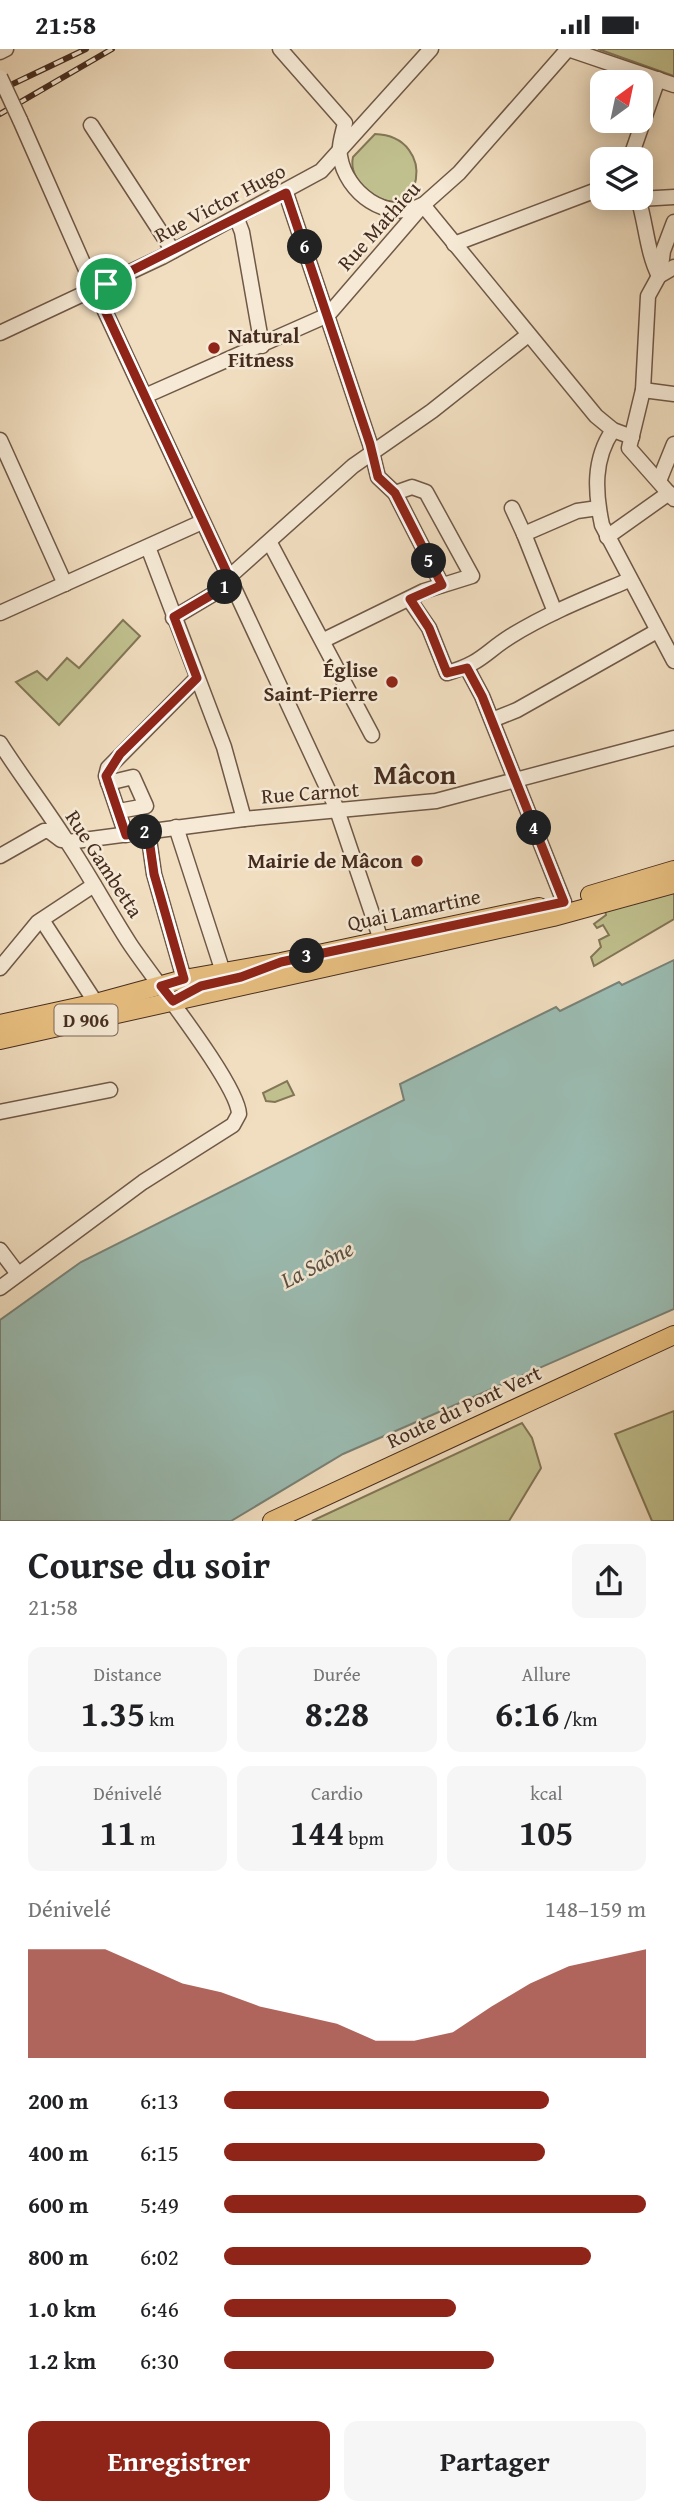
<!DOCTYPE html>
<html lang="fr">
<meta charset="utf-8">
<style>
:root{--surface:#fff;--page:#f6f6f6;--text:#202124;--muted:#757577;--accent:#8f2418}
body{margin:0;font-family:"Gentium Book Plus",serif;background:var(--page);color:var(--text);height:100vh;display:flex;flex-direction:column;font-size:26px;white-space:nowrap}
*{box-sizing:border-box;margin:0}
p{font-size:23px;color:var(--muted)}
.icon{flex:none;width:38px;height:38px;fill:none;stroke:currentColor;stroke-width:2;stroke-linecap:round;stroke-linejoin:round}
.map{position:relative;height:1472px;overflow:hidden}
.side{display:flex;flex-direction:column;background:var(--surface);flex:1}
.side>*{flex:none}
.needle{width:46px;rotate:33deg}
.fabs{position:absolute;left:590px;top:21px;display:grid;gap:14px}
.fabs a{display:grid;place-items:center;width:63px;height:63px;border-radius:14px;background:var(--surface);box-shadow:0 4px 18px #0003;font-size:35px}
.pin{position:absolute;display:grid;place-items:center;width:60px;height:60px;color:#fff;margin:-30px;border:4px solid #fff;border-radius:50%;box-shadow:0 2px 7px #0007}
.km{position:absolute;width:35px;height:35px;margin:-18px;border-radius:50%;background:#222;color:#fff;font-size:19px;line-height:35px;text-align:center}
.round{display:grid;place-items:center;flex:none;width:74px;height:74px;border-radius:14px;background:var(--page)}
.headline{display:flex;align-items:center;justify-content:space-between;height:119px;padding:0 28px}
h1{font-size:38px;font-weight:600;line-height:52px}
.metrics{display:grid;grid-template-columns:repeat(3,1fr);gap:10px;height:119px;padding:7px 28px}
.metrics div{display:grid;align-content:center;border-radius:14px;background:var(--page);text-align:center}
.metrics b{font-size:35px;font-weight:600}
.metrics small{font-size:19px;font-weight:400}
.metrics p{font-size:19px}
.chart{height:196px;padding:14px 28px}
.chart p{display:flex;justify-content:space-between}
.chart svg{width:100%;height:126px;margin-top:7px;fill:var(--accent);opacity:.7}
.cta{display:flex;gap:14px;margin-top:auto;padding:14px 28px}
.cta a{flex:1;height:80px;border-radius:14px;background:var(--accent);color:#fff;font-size:28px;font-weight:600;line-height:80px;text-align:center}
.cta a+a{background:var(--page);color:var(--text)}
ul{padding:0 28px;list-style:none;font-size:23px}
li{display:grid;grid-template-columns:112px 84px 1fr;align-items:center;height:52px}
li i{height:18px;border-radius:9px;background:var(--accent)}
.status{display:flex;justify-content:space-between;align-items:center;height:49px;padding:0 35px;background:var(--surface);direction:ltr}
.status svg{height:19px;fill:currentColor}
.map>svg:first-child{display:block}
.green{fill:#c0c08e;stroke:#827656;stroke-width:2}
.water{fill:#9bbcb2;stroke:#798277;stroke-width:2}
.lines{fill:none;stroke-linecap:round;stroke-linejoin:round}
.minor-casing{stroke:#705847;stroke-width:17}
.major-casing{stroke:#452c1f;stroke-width:20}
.minor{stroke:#f6ead6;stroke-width:14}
.major{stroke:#e8bf80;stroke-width:18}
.rail-casing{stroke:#452c1f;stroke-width:6}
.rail{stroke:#f6ead6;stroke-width:3.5;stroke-dasharray:10;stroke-linecap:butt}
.minor-bridge-casing{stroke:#705847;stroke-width:17;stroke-linecap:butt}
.minor-bridge{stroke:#f6ead6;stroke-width:14}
.route-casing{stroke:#fff;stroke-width:14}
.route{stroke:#8f2418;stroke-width:9}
.poi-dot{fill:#8f2418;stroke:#f6ead6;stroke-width:2.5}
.labels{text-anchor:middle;stroke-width:5;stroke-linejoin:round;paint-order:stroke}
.shield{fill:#f6ead6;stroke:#7a6556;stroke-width:2}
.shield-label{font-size:19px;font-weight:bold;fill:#452c1f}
.street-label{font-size:21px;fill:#452c1f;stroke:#f6ead6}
.poi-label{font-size:21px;font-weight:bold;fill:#452c1f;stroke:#f6ead6;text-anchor:end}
.water-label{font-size:23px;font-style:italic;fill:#5a5044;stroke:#f6ead6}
.district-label{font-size:28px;font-weight:bold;fill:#452c1f;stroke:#f6ead6}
</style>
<div class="status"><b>21:58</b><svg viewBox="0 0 49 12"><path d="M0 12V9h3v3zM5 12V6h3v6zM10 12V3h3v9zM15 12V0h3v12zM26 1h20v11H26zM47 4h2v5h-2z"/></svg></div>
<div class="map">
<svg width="674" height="1472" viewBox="0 0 674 1472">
<rect width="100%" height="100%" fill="#f1dec0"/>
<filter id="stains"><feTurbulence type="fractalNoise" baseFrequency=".00286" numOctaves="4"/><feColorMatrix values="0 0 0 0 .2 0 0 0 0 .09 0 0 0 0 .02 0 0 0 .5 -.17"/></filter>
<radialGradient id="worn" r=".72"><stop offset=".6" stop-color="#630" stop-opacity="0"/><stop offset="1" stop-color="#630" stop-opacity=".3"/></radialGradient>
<g class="green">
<path d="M598,0H674V27Z"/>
<path d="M375,85C440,87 422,185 366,141C357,133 350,120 353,108Z"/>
<path d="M123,571L140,587L59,676L16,633L37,622L47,631L67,609L79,619Z"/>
<path d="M674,841V870L594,917L591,908L601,898L599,891L609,886L603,876L597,879L594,875L606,866L605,861Z"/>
<path d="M287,1032L294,1046L275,1053L266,1052L263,1044Z"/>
<path d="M674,1362V1472H652L615,1385Z"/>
<path d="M522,1374L532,1389L541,1419L509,1472H312Z"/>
</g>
<path class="water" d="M674,911V1260L343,1405L231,1472H0V1271L81,1213L404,1051L400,1035L556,958L560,962L619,933L622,936Z"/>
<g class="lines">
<defs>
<g id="minor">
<path d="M280,0L345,74C343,84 338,97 340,107C346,144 387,174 422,156"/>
<path d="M568,0L674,36"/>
<path d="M0,3L6,0"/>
<path d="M20,71L91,232L336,758L381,891"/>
<path d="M91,76L173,202"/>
<path d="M630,110L658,30"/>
<path d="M286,144L370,395L378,428L395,444L442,536"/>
<path d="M638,149C646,174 647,204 659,227"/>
<path d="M639,150L674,148"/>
<path d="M423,156L596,367L613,381L632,388"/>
<path d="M237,170L242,183L262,297"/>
<path d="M454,195L602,139"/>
<path d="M674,218L659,227L648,247L643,341L629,399L674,450"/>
<path d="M660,225L663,202L674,173"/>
<path d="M0,284L162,208L321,122L431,0"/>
<path d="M643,341L674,345"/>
<path d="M145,347L328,266L423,156L459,124L568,0"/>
<path d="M613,381C593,410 595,443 602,476L674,612"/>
<path d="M0,391L65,535"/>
<path d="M659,432L674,395"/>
<path d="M512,459L524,485"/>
<path d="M607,488L669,444"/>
<path d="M270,494L372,686"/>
<path d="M148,498L224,698L244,770"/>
<path d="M229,528L353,417L432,362L528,286"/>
<path d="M409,550L429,579L447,624C482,614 484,604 511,587C548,564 589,548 629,531"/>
<path d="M555,563L524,485L577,462L598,459"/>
<path d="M0,564L202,473"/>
<path d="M173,569L225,538L229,528"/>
<path d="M324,591L424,542L472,527L426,443L412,438L395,444"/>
<path d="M467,619L482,647L564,853"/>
<path d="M492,671L517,661L657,582"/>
<path d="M0,694C21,727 45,758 66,791C89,825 108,861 130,895C151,927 238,1035 239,1065L233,1076L143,1133L0,1239"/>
<path d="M108,734L133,728L146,757L119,762"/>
<path d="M176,778L223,923"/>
<path d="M148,783L154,825L184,930"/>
<path d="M126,786L106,727L108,719L197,629"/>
<path d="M68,793L244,770L436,752L674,689"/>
<path d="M0,807L44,782H49L61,791"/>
<path d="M42,871L96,954"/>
<path d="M0,919L38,873L94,836"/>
<path d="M182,947L201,937L234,929"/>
<path d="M0,1063L110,1041"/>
<path d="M0,1201L18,1225"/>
</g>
<g id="major">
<path d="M590,846L674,821"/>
<path d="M0,975L96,954L184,930L281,913L539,858"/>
<path d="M0,991L553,868L674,835"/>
<path d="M272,1472L674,1286"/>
</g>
</defs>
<use href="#minor" class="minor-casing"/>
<use href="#major" class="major-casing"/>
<use href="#minor" class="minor"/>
<use href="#major" class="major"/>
<defs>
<g id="rail">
<path d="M0,41L86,0"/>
<path d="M0,65L112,0"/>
</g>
</defs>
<use href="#rail" class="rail-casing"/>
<use href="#rail" class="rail"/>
<defs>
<path id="minor-bridge" d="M0,28L20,71"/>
</defs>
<use href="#minor-bridge" class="minor-bridge-casing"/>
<use href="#minor-bridge" class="minor-bridge"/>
</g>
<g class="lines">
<defs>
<path id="route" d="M286,144L370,395L378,428L395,444L442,536L410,550L429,579L447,624L467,619L482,647L564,853L281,913L241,928L201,937L173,952L161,937L184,930L154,825L148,783L126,786L106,727L120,705L197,629L174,568L225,538L229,528L95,240Z"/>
</defs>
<use href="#route" class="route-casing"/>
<use href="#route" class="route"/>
</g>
<g class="poi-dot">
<circle cx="214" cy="299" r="7"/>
<circle cx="392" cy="633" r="7"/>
<circle cx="417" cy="812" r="7"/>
</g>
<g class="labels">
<rect class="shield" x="54.5" y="955.5" width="63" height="31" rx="5"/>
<g class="shield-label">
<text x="86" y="978">D 906</text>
</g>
<g class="street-label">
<text transform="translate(220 154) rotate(-28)" y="7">Rue Victor Hugo</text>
<text transform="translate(379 177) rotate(-48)" y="7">Rue Mathieu</text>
<text transform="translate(310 744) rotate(-4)" y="7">Rue Carnot</text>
<text transform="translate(104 815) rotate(57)" y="7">Rue Gambetta</text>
<text transform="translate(414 861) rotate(-12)" y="7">Quai Lamartine</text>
<text transform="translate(464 1358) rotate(-25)" y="7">Route du Pont Vert</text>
</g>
<g class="poi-label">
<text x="228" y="294" text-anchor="start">Natural<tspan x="228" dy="24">Fitness</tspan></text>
<text x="378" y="628">Église<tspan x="378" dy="24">Saint-Pierre</tspan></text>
<text x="403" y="819">Mairie de Mâcon</text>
</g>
<g class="water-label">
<text transform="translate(317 1215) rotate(-27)" y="8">La Saône</text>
</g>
<g class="district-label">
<text x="415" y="735">Mâcon</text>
</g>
</g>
<rect width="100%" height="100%" filter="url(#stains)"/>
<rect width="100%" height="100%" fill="url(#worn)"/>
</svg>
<div class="fabs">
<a><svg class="needle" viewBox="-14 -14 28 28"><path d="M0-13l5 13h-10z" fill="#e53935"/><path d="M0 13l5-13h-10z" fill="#757577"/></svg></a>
<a><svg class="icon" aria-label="layers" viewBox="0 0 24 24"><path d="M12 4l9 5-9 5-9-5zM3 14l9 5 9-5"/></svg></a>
</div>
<div class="pin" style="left:106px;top:235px;background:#1e9e55"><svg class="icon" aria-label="arrive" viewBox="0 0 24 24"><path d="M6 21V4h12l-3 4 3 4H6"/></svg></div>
<b class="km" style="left:225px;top:538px">1</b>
<b class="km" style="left:145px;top:783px">2</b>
<b class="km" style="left:307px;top:907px">3</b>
<b class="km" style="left:534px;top:779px">4</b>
<b class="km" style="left:429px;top:512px">5</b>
<b class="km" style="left:305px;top:198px">6</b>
</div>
<section class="side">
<div class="headline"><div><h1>Course du soir</h1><p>21:58</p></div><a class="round"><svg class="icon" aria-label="share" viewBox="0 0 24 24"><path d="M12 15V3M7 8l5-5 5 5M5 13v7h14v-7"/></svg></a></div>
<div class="metrics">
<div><p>Distance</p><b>1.35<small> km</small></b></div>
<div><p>Durée</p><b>8:28</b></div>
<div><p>Allure</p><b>6:16<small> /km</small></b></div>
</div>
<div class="metrics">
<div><p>Dénivelé</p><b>11<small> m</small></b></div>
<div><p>Cardio</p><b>144<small> bpm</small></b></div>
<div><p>kcal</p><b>105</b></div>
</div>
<div class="chart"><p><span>Dénivelé</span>148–159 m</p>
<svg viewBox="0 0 160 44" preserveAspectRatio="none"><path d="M0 44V6L10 6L20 6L30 12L40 18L50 21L60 26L70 29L80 32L90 38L100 38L110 35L120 26L130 18L140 12L150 9L160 6V44z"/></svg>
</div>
<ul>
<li><b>200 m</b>6:13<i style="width:77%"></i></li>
<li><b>400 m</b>6:15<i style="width:76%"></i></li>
<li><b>600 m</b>5:49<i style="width:100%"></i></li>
<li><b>800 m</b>6:02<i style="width:87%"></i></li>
<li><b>1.0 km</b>6:46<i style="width:55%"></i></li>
<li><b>1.2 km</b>6:30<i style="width:64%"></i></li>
</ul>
<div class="cta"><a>Enregistrer</a><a>Partager</a></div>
</section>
